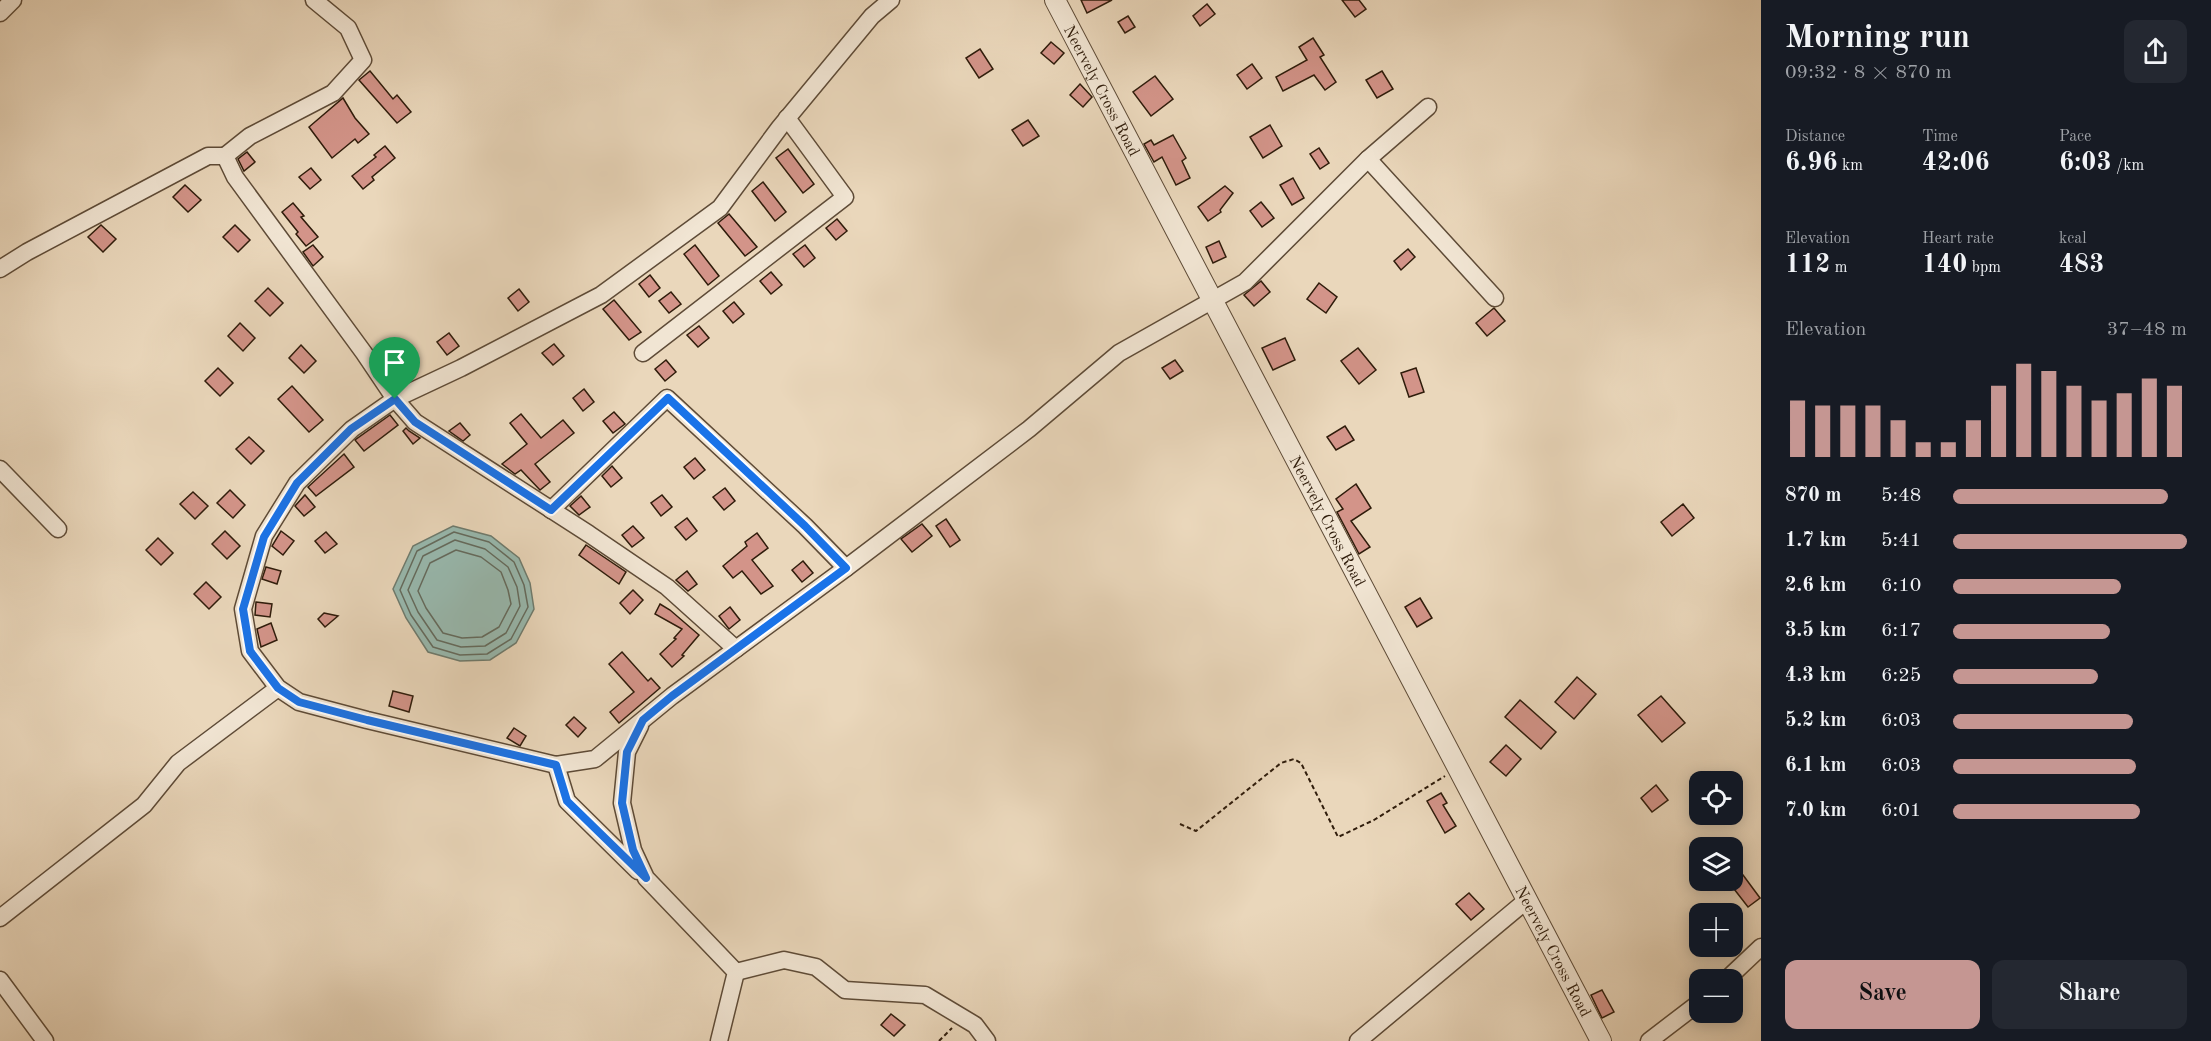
<!DOCTYPE html>
<meta charset="utf-8">
<style>
:root{--surface:#171b24;--page:#242831;--text:#f1f3f6;--muted:#9ea1a6;--accent:#c59692}
body{margin:0;font-family:"Old Standard TT",serif;background:var(--page);color:var(--text);height:100vh;display:flex;flex-direction:column;font-size:22px;white-space:nowrap}
*{box-sizing:border-box;margin:0}
p{font-size:20px;color:var(--muted)}
.icon{flex:none;width:33px;height:33px;fill:none;stroke:currentColor;stroke-width:2;stroke-linecap:round;stroke-linejoin:round}
.map{position:relative;flex:1;overflow:hidden}
.details{display:flex;flex-direction:column;background:var(--surface);width:450px}
.details>*{flex:none}
.buttons{position:absolute;left:1689px;top:771px;display:grid;gap:12px}
.buttons a{display:grid;place-items:center;width:54px;height:54px;border-radius:12px;background:var(--surface);box-shadow:0 3px 15px #0003;font-size:30px}
.pin{position:absolute;display:grid;place-items:center;width:51px;height:51px;color:#fff;margin:-62px -26px;border-radius:50% 50% 50% 0;rotate:-45deg;box-shadow:0 0 6px #0007}
.pin .icon{rotate:45deg}
.round{display:grid;place-items:center;flex:none;width:63px;height:63px;border-radius:12px;background:var(--page)}
.headline{display:flex;align-items:center;justify-content:space-between;height:102px;padding:0 24px}
h1{font-size:33px;font-weight:700;line-height:45px}
.metrics{display:grid;grid-template-columns:repeat(3,1fr);gap:9px;height:102px;padding:6px 24px}
.metrics div{display:grid;align-content:center}
.metrics b{font-size:26px;font-weight:700}
.metrics small{font-size:16px;font-weight:400}
.metrics p{font-size:16px}
.chart{height:168px;padding:12px 24px}
.chart p{display:flex;justify-content:space-between}
.chart svg{width:100%;height:108px;margin-top:6px;stroke:var(--accent);stroke-width:6}
.action{display:flex;gap:12px;margin-top:auto;padding:12px 24px}
.action a{flex:1;height:69px;border-radius:12px;background:var(--accent);color:#111;font-size:24px;font-weight:700;line-height:69px;text-align:center}
.action a+a{background:var(--page);color:var(--text)}
ul{padding:0 24px;list-style:none;font-size:20px}
li{display:grid;grid-template-columns:96px 72px 1fr;align-items:center;height:45px}
li i{height:15px;border-radius:8px;background:var(--accent)}
main{display:flex;flex:1;min-height:0}
.map>svg:first-child{display:block}
.water{fill:#98bab0;stroke:#6e7b6e;stroke-width:1.5}
.lines{fill:none;stroke-linecap:round;stroke-linejoin:round}
.shore{stroke:#646b5e;stroke-width:1.5}
.building{fill:#d39489;stroke:#2f1c0b;stroke-width:1.5}
.minor-casing{stroke:#5e4b37;stroke-width:19}
.tertiary-casing{stroke:#5e4b37;stroke-width:22}
.path{stroke:#2f1c0b;stroke-width:2;stroke-dasharray:4.5 3;stroke-linecap:butt}
.minor{stroke:#f1e5d3;stroke-width:16}
.tertiary{stroke:#f1e5d3;stroke-width:20}
.route-casing{stroke:#fff;stroke-width:12}
.route{stroke:#1a73e8;stroke-width:8}
.labels{text-anchor:middle;stroke-width:5;stroke-linejoin:round;paint-order:stroke}
.street-label{font-size:16px;fill:#2f1c0b;stroke:#f1e5d3}
</style>
<main>
<div class="map">
<svg width="1761" height="1041" viewBox="0 0 1761 1041">
<rect width="100%" height="100%" fill="#ead7bb"/>
<filter id="stains"><feTurbulence type="fractalNoise" baseFrequency=".00333" numOctaves="4"/><feColorMatrix values="0 0 0 0 .2 0 0 0 0 .09 0 0 0 0 .02 0 0 0 .5 -.17"/></filter>
<radialGradient id="worn" r=".72"><stop offset=".6" stop-color="#630" stop-opacity="0"/><stop offset="1" stop-color="#630" stop-opacity=".3"/></radialGradient>
<path class="water" d="M453,526L491,536L519,558L530,583L534,609L516,643L490,660L460,661L428,652L406,618L393,589L413,546Z"/>
<g class="lines">
<g class="shore">
<path d="M454,532L489,542L514,562L524,585L528,607L511,639L487,654L460,655L433,647L411,615L400,590L417,551Z"/>
<path d="M455,540L485,549L508,567L517,587L520,606L506,633L485,646L461,647L437,640L418,612L408,590L423,556Z"/>
<path d="M456,550L481,557L501,572L508,590L511,604L499,627L482,637L462,638L443,633L426,608L418,591L430,563Z"/>
</g>
</g>
<g class="building">
<path d="M1081,0H1112L1087,13Z"/>
<path d="M1342,0H1359L1366,9L1355,17Z"/>
<path d="M1207,4L1215,14L1200,26L1193,16Z"/>
<path d="M1128,16L1135,27L1125,33L1118,22Z"/>
<path d="M1313,38L1324,55L1320,57L1336,82L1325,90L1314,75L1283,91L1276,77L1307,60L1299,47Z"/>
<path d="M1051,42L1064,53L1054,64L1041,53Z"/>
<path d="M980,49L993,69L979,78L966,58Z"/>
<path d="M1252,64L1262,78L1247,89L1237,75Z"/>
<path d="M370,71L393,99L397,95L411,112L397,123L359,80Z"/>
<path d="M1382,71L1393,89L1377,98L1366,80Z"/>
<path d="M1155,76L1173,99L1151,116L1133,92Z"/>
<path d="M1080,84L1092,97L1083,107L1070,95Z"/>
<path d="M343,98L355,118L369,134L358,143L355,139L332,158L309,127Z"/>
<path d="M1028,120L1039,136L1023,146L1012,130Z"/>
<path d="M1270,125L1282,146L1263,158L1250,137Z"/>
<path d="M1173,135L1186,158L1182,161L1190,178L1176,185L1162,157L1154,162L1144,144L1151,140L1154,145Z"/>
<path d="M385,146L395,158L372,177L374,180L363,189L352,176L376,157L374,155Z"/>
<path d="M1319,148L1329,163L1320,169L1310,154Z"/>
<path d="M788,149L814,184L803,193L776,158Z"/>
<path d="M247,152L255,162L244,171L238,159Z"/>
<path d="M311,168L321,180L310,189L299,177Z"/>
<path d="M1293,178L1304,198L1292,205L1280,185Z"/>
<path d="M763,182L786,212L775,221L752,191Z"/>
<path d="M185,185L201,200L188,212L173,197Z"/>
<path d="M1225,186L1233,193L1220,210L1221,212L1208,221L1198,207Z"/>
<path d="M1261,202L1274,218L1262,227L1250,211Z"/>
<path d="M293,203L304,216L301,217L318,237L306,246L296,234L298,232L282,212Z"/>
<path d="M729,214L757,247L745,256L718,223Z"/>
<path d="M837,219L847,231L836,240L826,228Z"/>
<path d="M101,225L116,239L103,252L88,237Z"/>
<path d="M235,225L250,240L238,252L223,237Z"/>
<path d="M1219,241L1226,257L1213,263L1206,247Z"/>
<path d="M313,245L323,257L313,266L303,252Z"/>
<path d="M695,245L719,276L708,285L684,254Z"/>
<path d="M805,245L815,258L804,267L793,254Z"/>
<path d="M1408,249L1415,257L1401,270L1394,261Z"/>
<path d="M771,272L782,285L771,294L760,281Z"/>
<path d="M650,275L660,288L649,297L639,284Z"/>
<path d="M1261,281L1270,292L1254,306L1244,295Z"/>
<path d="M1319,283L1337,297L1326,313L1307,299Z"/>
<path d="M268,288L283,303L270,316L255,301Z"/>
<path d="M519,289L529,302L518,311L508,298Z"/>
<path d="M671,292L681,304L669,313L659,301Z"/>
<path d="M614,300L641,332L629,340L603,309Z"/>
<path d="M734,302L744,314L733,323L723,311Z"/>
<path d="M1494,308L1505,321L1487,336L1476,323Z"/>
<path d="M240,323L255,338L243,351L228,336Z"/>
<path d="M699,326L709,338L698,347L687,335Z"/>
<path d="M449,333L459,346L447,355L437,342Z"/>
<path d="M1285,338L1295,360L1273,370L1262,348Z"/>
<path d="M554,344L564,356L553,365L542,353Z"/>
<path d="M301,345L316,361L304,373L289,358Z"/>
<path d="M1358,348L1376,370L1359,384L1341,361Z"/>
<path d="M666,360L676,372L665,381L655,369Z"/>
<path d="M1175,360L1183,371L1170,379L1162,368Z"/>
<path d="M218,368L233,383L220,396L205,381Z"/>
<path d="M1416,368L1424,392L1409,397L1401,373Z"/>
<path d="M292,386L323,420L309,432L278,399Z"/>
<path d="M584,389L594,402L583,411L573,398Z"/>
<path d="M614,412L625,424L613,433L603,421Z"/>
<path d="M521,414L541,438L563,420L574,433L535,464L550,482L540,490L521,470L515,474L502,464L527,444L510,423Z"/>
<path d="M390,415L398,425L364,451L355,440Z"/>
<path d="M460,423L470,435L463,441L449,431Z"/>
<path d="M1345,426L1354,440L1336,450L1327,437Z"/>
<path d="M406,428L409,431L420,438L413,444L403,431Z"/>
<path d="M249,437L264,451L251,464L236,449Z"/>
<path d="M344,454L354,467L316,496L308,487Z"/>
<path d="M695,458L705,470L694,479L684,467Z"/>
<path d="M612,466L622,478L611,487L602,476Z"/>
<path d="M1356,484L1371,508L1351,521L1370,547L1359,554L1337,512L1343,509L1336,499Z"/>
<path d="M725,488L735,501L724,510L713,497Z"/>
<path d="M230,490L245,505L233,518L217,503Z"/>
<path d="M193,492L208,506L195,519L180,504Z"/>
<path d="M305,495L315,507L304,516L295,506Z"/>
<path d="M662,495L672,507L661,516L651,503Z"/>
<path d="M581,496L590,507L579,515L570,506Z"/>
<path d="M1683,504L1694,518L1672,536L1661,522Z"/>
<path d="M687,518L697,531L686,540L675,527Z"/>
<path d="M946,519L960,540L950,547L936,526Z"/>
<path d="M922,524L932,536L912,552L901,539Z"/>
<path d="M633,526L644,538L632,547L622,535Z"/>
<path d="M225,531L240,546L227,559L212,544Z"/>
<path d="M281,531L294,541L283,555L272,546Z"/>
<path d="M326,532L337,544L325,553L315,541Z"/>
<path d="M757,533L768,548L752,560L773,586L761,594L742,571L733,578L723,566L747,546L745,542Z"/>
<path d="M158,538L173,553L161,565L146,550Z"/>
<path d="M586,545L626,572L619,584L579,555Z"/>
<path d="M803,561L813,573L802,582L792,570Z"/>
<path d="M266,567L281,571L277,584L262,579Z"/>
<path d="M687,571L697,584L688,591L676,580Z"/>
<path d="M206,582L221,597L209,609L194,594Z"/>
<path d="M633,590L643,600L630,614L620,603Z"/>
<path d="M1420,598L1432,618L1417,627L1405,607Z"/>
<path d="M256,602L272,604L270,617L255,615Z"/>
<path d="M660,604L670,610L699,635L682,655L684,656L672,667L660,654L676,639L674,638L682,629L655,614Z"/>
<path d="M730,607L740,620L729,629L719,616Z"/>
<path d="M324,613L338,616L325,627L318,619Z"/>
<path d="M271,623L277,640L261,647L257,629Z"/>
<path d="M622,652L648,681L651,678L660,688L619,723L610,712L634,692L609,664Z"/>
<path d="M1577,677L1596,694L1574,719L1555,702Z"/>
<path d="M393,691L413,696L409,712L389,706Z"/>
<path d="M1661,696L1685,723L1662,742L1638,715Z"/>
<path d="M1520,700L1556,732L1541,749L1505,717Z"/>
<path d="M574,717L586,728L578,737L566,725Z"/>
<path d="M514,728L526,736L520,746L507,738Z"/>
<path d="M1506,745L1521,759L1506,776L1490,762Z"/>
<path d="M1656,785L1668,800L1652,812L1641,798Z"/>
<path d="M1441,793L1447,803L1443,805L1456,826L1445,833L1427,801Z"/>
<path d="M1743,875L1760,898L1748,907L1731,885Z"/>
<path d="M1469,893L1484,909L1471,920L1456,904Z"/>
<path d="M1602,990L1614,1012L1602,1018L1591,995Z"/>
<path d="M891,1014L905,1025L894,1036L881,1025Z"/>
</g>
<g class="lines">
<defs>
<g id="minor">
<path d="M314,0L348,28L363,60L333,93L250,136L225,156L235,177L364,353L395,399L415,422L589,534L667,587L736,649"/>
<path d="M891,0L872,16L780,127L720,208L601,295L461,368L395,399L352,429L297,483L264,536L243,609L250,651L278,688L299,702L367,720L556,765L595,759L672,696L846,568L1029,429L1119,353L1245,282L1368,159L1428,107"/>
<path d="M0,13L13,0"/>
<path d="M1368,159L1495,298"/>
<path d="M0,269L27,252L208,156H225"/>
<path d="M643,353L845,197L787,118"/>
<path d="M0,469L58,529"/>
<path d="M551,510L667,398L805,526L846,568"/>
<path d="M640,726L627,752L622,803L633,850L646,878L736,972L719,1041"/>
<path d="M556,765L567,801L638,871"/>
<path d="M0,918L144,805L178,763L278,688"/>
<path d="M736,972L784,960L816,967L845,990L925,995L975,1025L987,1041"/>
<path d="M0,980L45,1041"/>
<path d="M1726,980L1761,947"/>
<path d="M1358,1041L1527,900"/>
<path d="M1649,1041L1700,1002"/>
</g>
<g id="tertiary">
<path id="s1" d="M1055,0L1601,1041"/>
</g>
</defs>
<use href="#minor" class="minor-casing"/>
<use href="#tertiary" class="tertiary-casing"/>
<g class="path">
<path d="M1180,824L1196,831L1281,763L1294,759L1301,763L1338,837L1374,820L1445,776"/>
<path d="M939,1041L952,1028"/>
</g>
<use href="#minor" class="minor"/>
<use href="#tertiary" class="tertiary"/>
</g>
<g class="lines">
<defs>
<path id="route" d="M668,398L805,526L846,568L672,696L643,720L627,752L622,803L633,850L646,878L567,801L556,765L367,720L299,702L278,688L250,651L243,609L264,537L297,483L351,429L395,399L415,422L551,510Z"/>
</defs>
<use href="#route" class="route-casing"/>
<use href="#route" class="route"/>
</g>
<g class="labels">
<g class="street-label">
<text dy="6" stroke="none"><textPath href="#s1" startOffset="102">Neervely Cross Road</textPath></text>
<text dy="6" stroke="none"><textPath href="#s1" startOffset="588">Neervely Cross Road</textPath></text>
<text dy="6" stroke="none"><textPath href="#s1" startOffset="1074">Neervely Cross Road</textPath></text>
</g>
</g>
<rect width="100%" height="100%" filter="url(#stains)"/>
<rect width="100%" height="100%" fill="url(#worn)"/>
</svg>
<div class="buttons">
<a><svg class="icon" aria-label="locate" viewBox="0 0 24 24"><circle cx="12" cy="12" r="6"/><path d="M12 2v4M12 18v4M2 12h4M18 12h4"/></svg></a>
<a><svg class="icon" aria-label="layers" viewBox="0 0 24 24"><path d="M12 4l9 5-9 5-9-5zM3 14l9 5 9-5"/></svg></a>
<a>+</a>
<a>−</a>
</div>
<div class="pin" style="left:395px;top:399px;background:#1e9e55"><svg class="icon" aria-label="arrive" viewBox="0 0 24 24"><path d="M6 21V4h12l-3 4 3 4H6"/></svg></div>
</div>
<section class="details">
<div class="headline"><div><h1>Morning run</h1><p>09:32 · 8 × 870 m</p></div><a class="round"><svg class="icon" aria-label="share" viewBox="0 0 24 24"><path d="M12 15V3M7 8l5-5 5 5M5 13v7h14v-7"/></svg></a></div>
<div class="metrics">
<div><p>Distance</p><b>6.96<small> km</small></b></div>
<div><p>Time</p><b>42:06</b></div>
<div><p>Pace</p><b>6:03<small> /km</small></b></div>
</div>
<div class="metrics">
<div><p>Elevation</p><b>112<small> m</small></b></div>
<div><p>Heart rate</p><b>140<small> bpm</small></b></div>
<div><p>kcal</p><b>483</b></div>
</div>
<div class="chart"><p><span>Elevation</span>37–48 m</p>
<svg viewBox="0 0 160 44" preserveAspectRatio="none"><path d="M5 44V21M15 44V23M25 44V23M35 44V23M45 44V29M55 44V38M65 44V38M75 44V29M85 44V15M95 44V6M105 44V9M115 44V15M125 44V21M135 44V18M145 44V12M155 44V15"/></svg>
</div>
<ul>
<li><b>870 m</b>5:48<i style="width:92%"></i></li>
<li><b>1.7 km</b>5:41<i style="width:100%"></i></li>
<li><b>2.6 km</b>6:10<i style="width:72%"></i></li>
<li><b>3.5 km</b>6:17<i style="width:67%"></i></li>
<li><b>4.3 km</b>6:25<i style="width:62%"></i></li>
<li><b>5.2 km</b>6:03<i style="width:77%"></i></li>
<li><b>6.1 km</b>6:03<i style="width:78%"></i></li>
<li><b>7.0 km</b>6:01<i style="width:80%"></i></li>
</ul>
<div class="action"><a>Save</a><a>Share</a></div>
</section>
</main>
